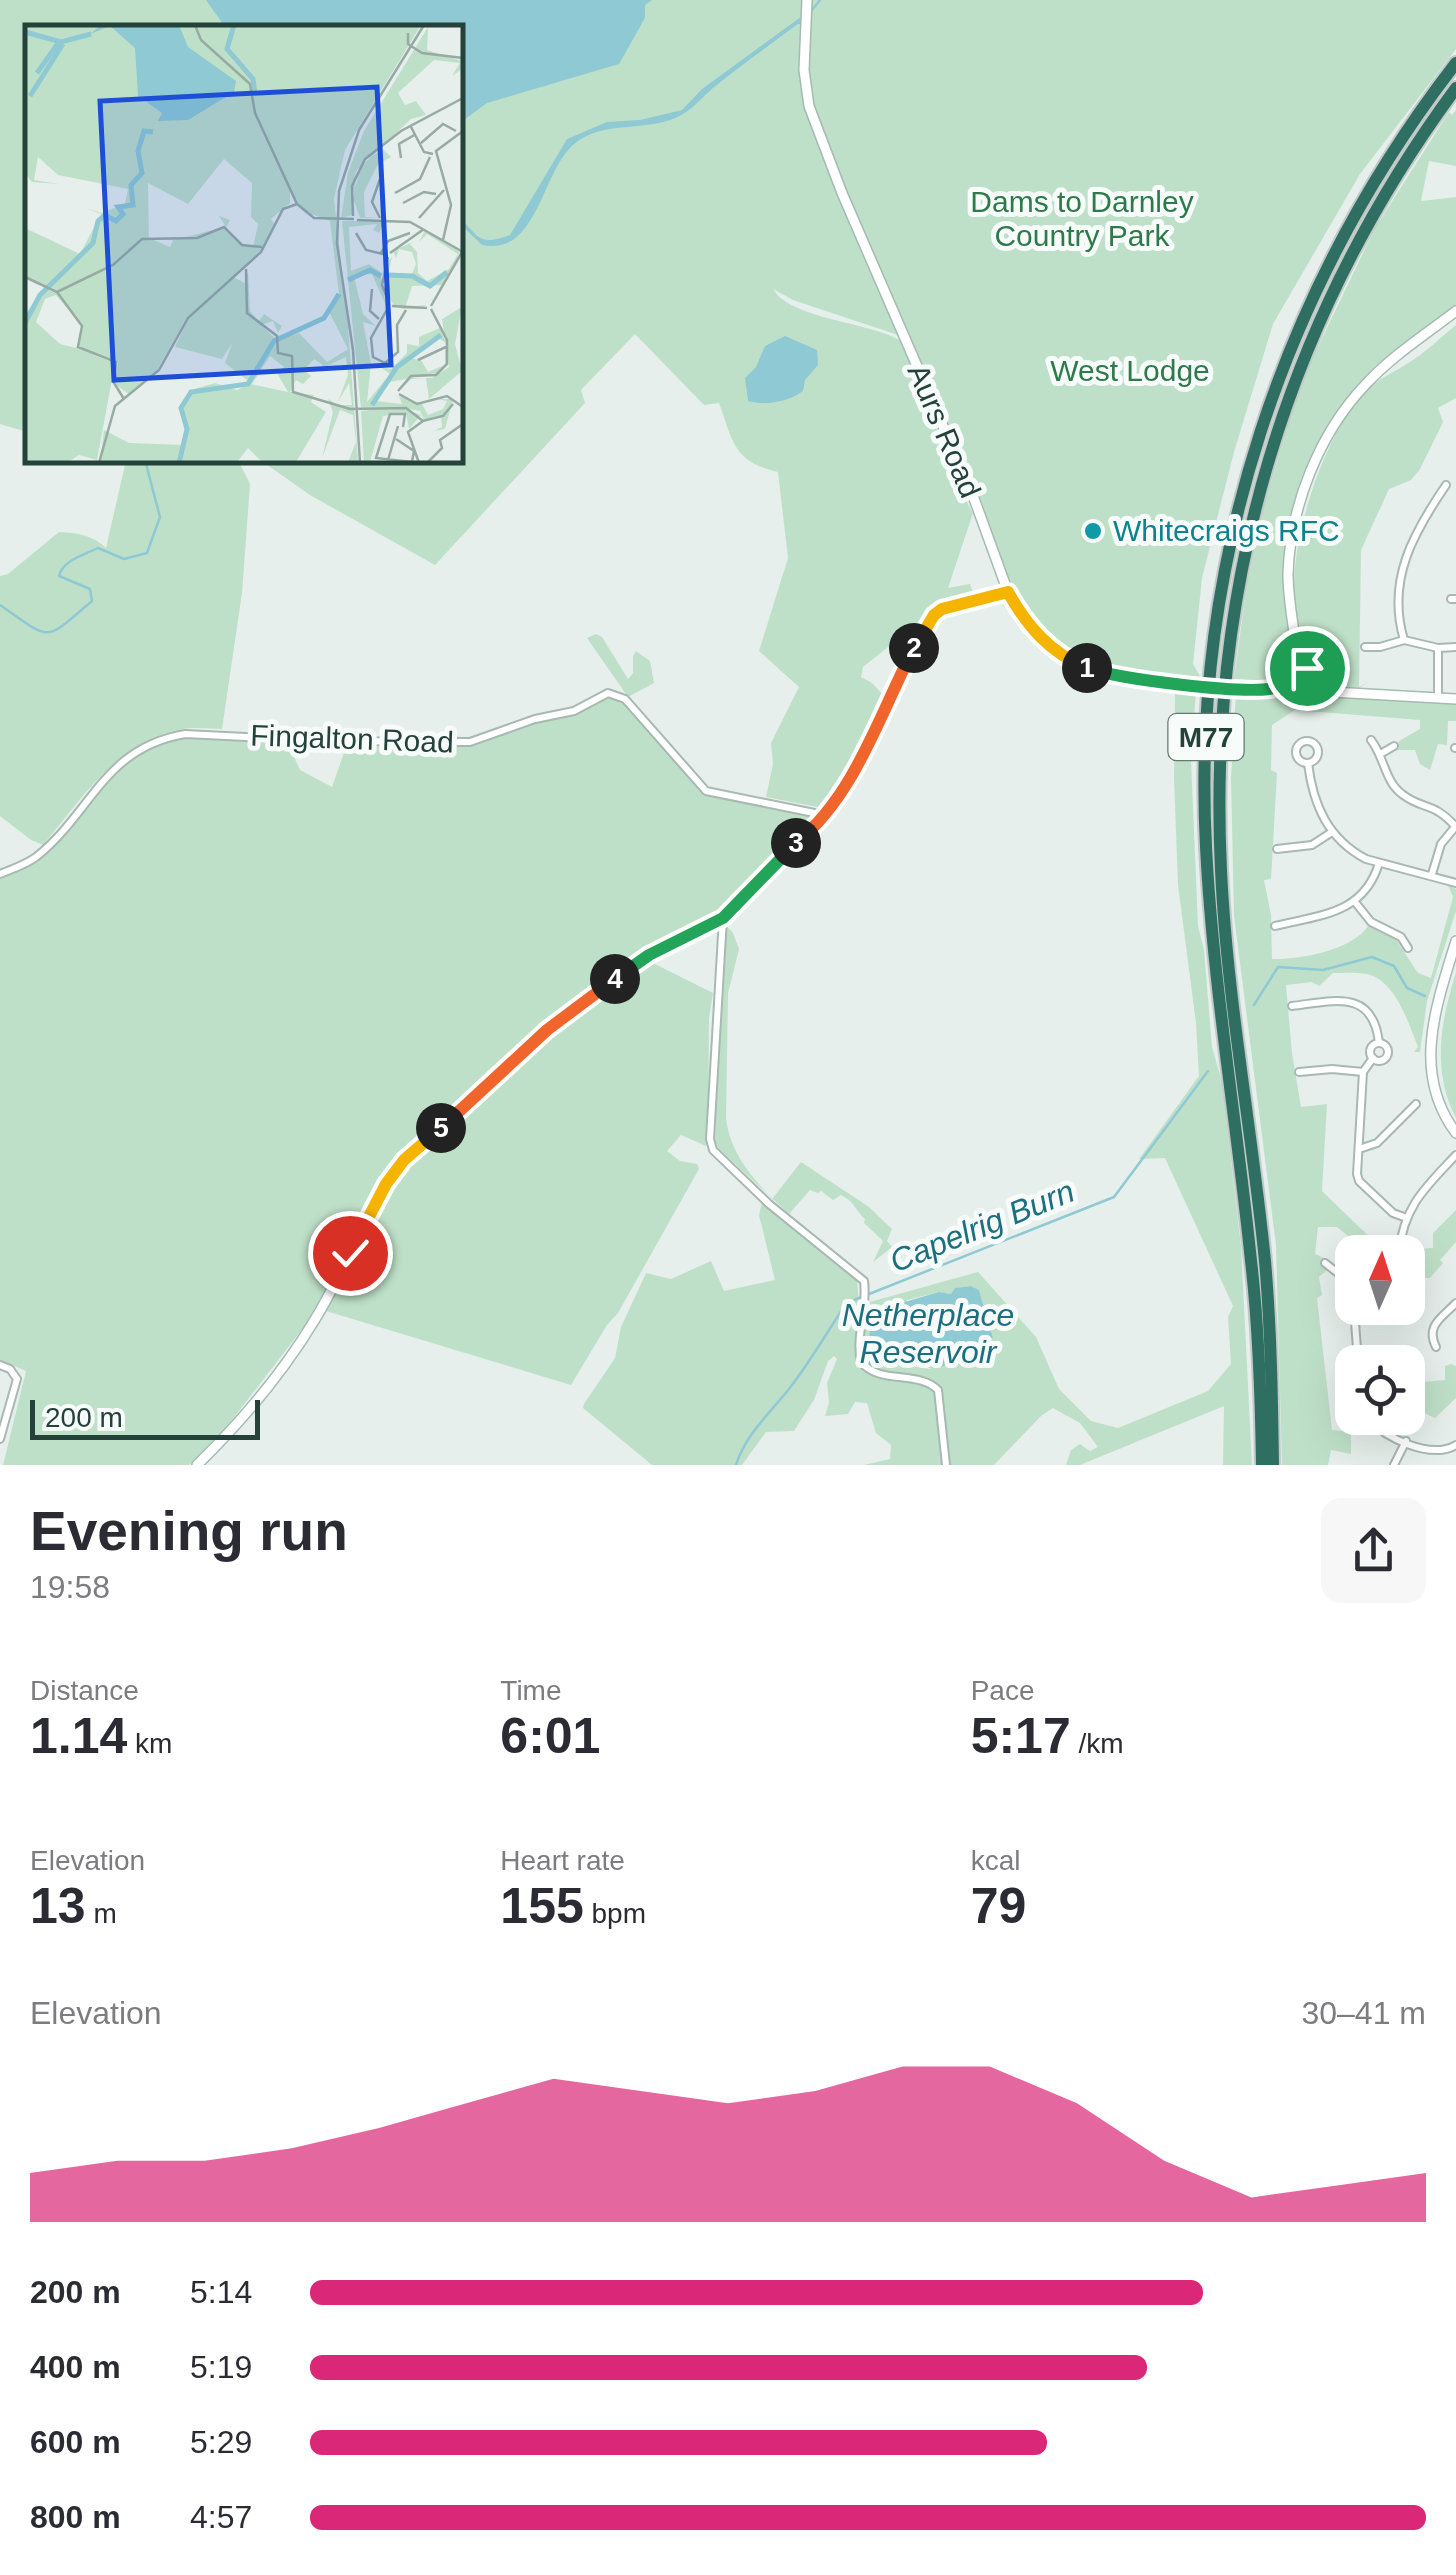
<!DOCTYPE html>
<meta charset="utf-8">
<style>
:root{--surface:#fff;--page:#f7f7f7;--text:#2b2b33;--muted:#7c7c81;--accent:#db2777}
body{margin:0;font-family:Arial,sans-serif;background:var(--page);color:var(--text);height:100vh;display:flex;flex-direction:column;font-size:38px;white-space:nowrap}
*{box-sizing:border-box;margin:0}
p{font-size:32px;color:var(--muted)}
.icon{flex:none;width:55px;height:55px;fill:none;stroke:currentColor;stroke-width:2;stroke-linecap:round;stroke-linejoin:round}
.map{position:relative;height:1465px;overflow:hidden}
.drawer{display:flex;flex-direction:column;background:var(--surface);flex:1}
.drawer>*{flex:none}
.needle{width:65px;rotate:3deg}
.buttons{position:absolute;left:1335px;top:1235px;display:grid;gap:20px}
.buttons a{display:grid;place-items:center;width:90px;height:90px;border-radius:20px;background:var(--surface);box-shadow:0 10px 40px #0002;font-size:50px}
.scale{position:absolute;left:30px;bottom:25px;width:230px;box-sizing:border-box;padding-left:10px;border:5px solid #24423a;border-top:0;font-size:28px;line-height:35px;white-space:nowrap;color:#24423a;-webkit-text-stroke:8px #f7fbf9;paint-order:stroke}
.pin{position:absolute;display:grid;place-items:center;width:85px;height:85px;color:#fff;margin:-42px;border:5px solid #fff;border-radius:50%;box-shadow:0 2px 10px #0007}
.km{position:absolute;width:50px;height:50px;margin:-25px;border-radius:50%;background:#222;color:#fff;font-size:28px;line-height:50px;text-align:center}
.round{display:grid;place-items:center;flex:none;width:105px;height:105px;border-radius:20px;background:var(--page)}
.overview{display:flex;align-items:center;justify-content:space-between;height:170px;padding:0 30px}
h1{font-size:55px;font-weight:800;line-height:75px}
.stats{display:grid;grid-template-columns:repeat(3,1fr);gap:15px;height:170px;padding:10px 30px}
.stats div{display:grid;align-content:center}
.stats b{font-size:50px;font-weight:800}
.stats small{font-size:28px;font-weight:400}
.stats p{font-size:28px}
.chart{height:280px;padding:20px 30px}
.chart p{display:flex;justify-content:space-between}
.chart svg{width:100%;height:180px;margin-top:10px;fill:var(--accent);opacity:.7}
ul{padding:0 30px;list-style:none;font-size:32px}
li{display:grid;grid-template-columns:160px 120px 1fr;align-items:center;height:75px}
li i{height:25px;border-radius:12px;background:var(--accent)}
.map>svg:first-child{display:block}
.green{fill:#bfe0c8;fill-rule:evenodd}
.water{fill:#8ec9d4}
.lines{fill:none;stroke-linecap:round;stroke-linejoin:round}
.stream{stroke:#8ec9d4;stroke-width:2.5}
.street-casing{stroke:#a8b8b2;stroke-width:10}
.secondary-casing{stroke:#a4bbb3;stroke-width:12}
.highway-casing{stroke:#c2cac8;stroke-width:16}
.street{stroke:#fff;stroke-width:6}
.secondary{stroke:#fff;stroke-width:9}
.highway{stroke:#2f6f62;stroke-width:12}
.secondary-bridge-casing{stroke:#a4bbb3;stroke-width:12;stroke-linecap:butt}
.secondary-bridge{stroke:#fff;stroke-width:9}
.split-1-casing{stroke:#fff;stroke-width:20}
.split-2-casing{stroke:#fff;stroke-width:20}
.split-3-casing{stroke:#fff;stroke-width:20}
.split-4-casing{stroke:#fff;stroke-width:20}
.split-5-casing{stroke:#fff;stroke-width:20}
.split-6-casing{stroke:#fff;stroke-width:20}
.split-1{stroke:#22a559;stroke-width:12}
.split-2{stroke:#f5b400;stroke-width:12}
.split-3{stroke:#f0652b;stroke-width:12}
.split-4{stroke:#22a559;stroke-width:12}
.split-5{stroke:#f0652b;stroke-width:12}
.split-6{stroke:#f5b400;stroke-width:12}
.culture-dot{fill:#0f9aa8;stroke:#f7fbf9;stroke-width:4}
.labels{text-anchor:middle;stroke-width:10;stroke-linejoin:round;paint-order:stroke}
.shield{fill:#f7fbf9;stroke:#637a73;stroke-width:2.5}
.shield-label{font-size:28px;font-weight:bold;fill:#24423a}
.park-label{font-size:30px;fill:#2d7a4b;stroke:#f7fbf9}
.street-label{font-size:30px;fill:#24423a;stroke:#f7fbf9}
.culture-label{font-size:30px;fill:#0d838f;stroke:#f7fbf9;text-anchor:start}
.water-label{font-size:32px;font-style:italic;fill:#1c6f80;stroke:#f7fbf9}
.inset-river{fill:none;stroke:#8ec9d4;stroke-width:5}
.inset-road{fill:none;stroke:#98aaa4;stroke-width:2.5}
.view{fill:#1d4ed8;fill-opacity:0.15;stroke:#1d4ed8;stroke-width:5}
.inset-edge{fill:none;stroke:#24423a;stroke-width:5}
</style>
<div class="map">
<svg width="1456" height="1465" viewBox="0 0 1456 1465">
<rect width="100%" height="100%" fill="#e6efeb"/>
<g class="green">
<path d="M0,0H1456V49L1360,174L1273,324L1234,452L1202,578L1193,664L1205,685L1106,674L1069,659L1018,609L919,368L898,335L793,300L773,289C790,319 869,322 899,340C920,379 937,422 953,463C960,480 963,497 973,513L948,588L970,584L974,595C926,605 929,615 905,655L888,647L863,667L861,677L872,683L884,696L868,733L822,808L766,797L773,764L771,743L799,687L759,651L788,558L778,472C733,462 733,441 719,403L704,405L635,334L581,390L585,403L435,565L310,495L260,460H460V28H28L27,432L0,424Z"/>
<path d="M1456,110V166L1429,161L1421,201L1456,197V305C1426,328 1392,350 1365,377C1313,427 1283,510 1283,581C1283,610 1292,636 1292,664L1272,681L1234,679L1246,590L1260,519L1300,384L1375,228L1449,112L1452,115Z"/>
<path d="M1456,325V398L1438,408L1443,422L1420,469L1411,480L1389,489L1361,550L1359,687L1370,681L1359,688C1338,687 1336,681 1323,666C1316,658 1308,654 1303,644C1273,581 1320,433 1369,388C1380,378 1396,371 1408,363C1425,353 1440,338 1456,325Z"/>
<path d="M116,460H238L250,484L242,593L222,729C209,729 195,727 183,729C118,739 82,799 43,845L31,840L0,816V576L8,574L59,532C77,533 93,535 106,548L125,465Z"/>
<path d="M596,634L602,637L628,679L633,673V656L636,651L650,661L654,683L628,697L587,638Z"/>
<path d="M1182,689L1196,690L1191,760L1198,926L1204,950L1212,1047L1222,1082L1241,1246L1252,1465H1223L1224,1406L1080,1465H1066L1071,1450L1080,1444L1090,1451L1098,1447L1080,1423L1053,1408L1041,1416L994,1465H864L890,1459L891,1445L876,1433L867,1403L855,1402L848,1414L825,1416L829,1402L827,1383L837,1359L834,1356L828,1361L814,1400L794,1431L766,1432L742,1465H652L583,1408L584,1404L615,1358L621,1327L646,1273L671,1279L711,1261L724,1291L775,1280L759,1215L762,1202L857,1280L859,1305L978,1272L1036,1337L1059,1389L1091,1421L1118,1428L1208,1391L1231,1364L1228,1317L1233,1306L1165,1158L1139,1159L1199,1076L1196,1023L1178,885L1174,778L1175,693ZM971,1286L979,1290L993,1338L965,1347L930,1369L892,1363L907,1300L939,1292L951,1294L956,1288Z"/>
<path d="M1236,693L1301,700L1333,697L1456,703V721H1448L1447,745L1438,744L1430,770L1420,764L1415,750H1396L1399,741L1420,729V720L1295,710L1272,725L1271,770L1277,773L1271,879L1264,880L1271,915L1272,959C1299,960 1353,950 1368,926L1393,935L1418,973L1431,978L1453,897L1448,885L1456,889V911L1427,1001L1420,1052H1393H1414L1418,1047C1408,1022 1396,981 1367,974C1356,972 1344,973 1333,973L1319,986L1312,982L1286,985L1292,1053L1301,1107L1327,1104L1322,1191L1385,1252H1368L1337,1227H1318L1315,1254L1324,1258L1320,1261L1327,1270L1319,1277L1322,1295L1317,1298L1332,1430L1351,1432V1454L1331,1450L1328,1465H1282L1276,1245L1234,916L1231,778Z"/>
<path d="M609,697L622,700L702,793L808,813L812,821L773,855L745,896L717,918L642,955L571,1004L394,1164L313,1315L218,1438L189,1465H3L26,1371L0,1360V878C72,852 95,763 164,743C202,732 249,741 287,742L300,770L332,787L346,747L477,745L531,724L577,712Z"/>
<path d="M726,925L733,933L739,949L728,993L726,1119C731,1154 750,1174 772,1199L801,1162L869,1207L892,1229L887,1241L892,1247L873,1262L883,1241L864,1223L865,1219C855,1210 854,1201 841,1195L833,1200L821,1191L818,1193L810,1190L789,1214L718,1148L715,1144L718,1020Z"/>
<path d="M649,961L713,993L709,1018L708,1140L706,1146L681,1135L667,1151L680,1161L697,1164L699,1169L618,1313L607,1325L571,1385L326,1311L398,1175L560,1027Z"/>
<path d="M1456,972V1118C1431,1070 1441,1021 1456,972Z"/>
<path d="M1456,1210V1242L1440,1260L1443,1263L1430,1278H1412L1408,1275L1409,1260L1405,1250L1433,1248V1233Z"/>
<path d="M1451,1364L1456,1366V1398L1435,1418L1408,1405V1370L1420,1371L1422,1382L1445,1380V1366Z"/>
</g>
<g class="water">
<path d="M206,0H652L645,5V18L619,64L487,103L460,123V28L225,27Z"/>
<path d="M802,16V25L798,24C771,44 744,63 718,84C706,93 695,107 683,114C651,134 603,118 573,145C541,173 538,256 482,245L460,224V218C480,238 479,246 510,235L567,139L607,122L640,120L682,110L702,89Z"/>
<path d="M785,336L817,350L818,365L805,380L803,391C788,402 766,406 748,401L745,378L756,367L765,346Z"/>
<path d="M971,1286L979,1290L993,1338L965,1347C940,1380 928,1364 894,1363C885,1363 878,1365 869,1364L870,1320L877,1310L939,1292L951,1294L955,1288Z"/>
</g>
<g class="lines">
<g class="stream">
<path d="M808,15L820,0"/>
<path d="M0,605C54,643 44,641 92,601L90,589L59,576C63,560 84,555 98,548L124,559L147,553L160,517L145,460"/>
<path d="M1254,1005L1278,967L1323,970L1372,957L1394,966L1407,988L1425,996"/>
<path d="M869,1294L1114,1197L1208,1071"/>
<path d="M736,1465C745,1435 770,1413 789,1389C810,1362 827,1332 846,1304L861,1297"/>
</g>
<defs>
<g id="street">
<path d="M1451,599H1456"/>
<path d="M1365,647H1380L1404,640"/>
<path d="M1438,648L1456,647"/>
<path d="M1438,698V648L1404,640C1386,580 1414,532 1446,485"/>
<path d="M1371,740C1384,756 1385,782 1402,794C1422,810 1433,801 1456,827"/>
<circle cx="1307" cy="752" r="11"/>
<path d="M1455,748H1456"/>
<path d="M1382,753L1394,746"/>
<path d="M1308,763C1313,805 1328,839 1366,859L1456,883"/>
<path d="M1277,849L1312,845L1332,832"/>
<path d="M0,874C12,869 25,865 36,857C92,813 103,748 185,734L330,741L470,742L535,719L574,711L608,693L625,699L706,791L824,815"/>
<path d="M1432,874L1441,844L1456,826"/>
<path d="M1355,902L1371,922L1401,937L1408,948"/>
<path d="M723,918L710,1139L713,1150L769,1204L864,1281C868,1308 855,1335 861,1362C880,1385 918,1370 938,1390L946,1465"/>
<path d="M1275,926C1320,915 1364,914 1379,863"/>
<path d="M1292,1006C1333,1001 1373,988 1379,1043"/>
<circle cx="1379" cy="1052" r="9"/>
<path d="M1373,1058L1363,1072L1357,1174L1359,1181L1393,1213L1404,1217"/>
<path d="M1299,1072L1332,1069L1363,1072"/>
<path d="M1359,1149L1377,1143L1416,1104"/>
<path d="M1399,1252C1404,1206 1425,1188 1456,1155"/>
<path d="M1325,1263L1352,1284"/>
<path d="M1436,1347C1425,1325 1443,1317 1456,1303"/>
<path d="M1358,1362L1355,1322L1358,1308"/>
<path d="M0,1365L10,1369L17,1379L0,1439"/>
<path d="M1367,1418C1386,1438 1430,1460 1456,1445"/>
<path d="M1394,1465L1406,1441"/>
</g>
<g id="secondary">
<path d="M807,0L804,70L809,106L842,193L972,493L1008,592L1037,634L1080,665L1124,678L1177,682"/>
<path d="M1296,645L1321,681L1315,691C1302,696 1293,688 1297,674L1307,668L1315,670"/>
<path d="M1297,674C1298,641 1288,608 1288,574C1290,507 1319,433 1366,384C1392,356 1426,334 1456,311"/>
<path d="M1257,690H1299"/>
<path d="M1315,691L1456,699"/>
<path d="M1456,941C1436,1006 1411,1073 1456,1133"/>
<path d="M197,1465C241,1422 282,1374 314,1321C346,1269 367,1210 404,1160L547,1030L586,999L649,955L706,928L740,904L777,858L806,835L824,815L868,744L907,663L933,615L950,605L1008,592"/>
</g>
<g id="highway">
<path d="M1262,1465C1261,1397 1259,1329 1251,1261C1237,1123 1213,985 1206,847C1191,562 1283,287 1456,63"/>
<path d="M1273,1465C1272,1397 1271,1329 1265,1261C1252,1130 1227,1000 1221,870C1207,584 1286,318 1456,88"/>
</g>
</defs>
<use href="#street" class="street-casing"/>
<use href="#secondary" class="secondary-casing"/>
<use href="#highway" class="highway-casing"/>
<use href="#street" class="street"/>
<use href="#secondary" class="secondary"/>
<use href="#highway" class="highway"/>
<defs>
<path id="secondary-bridge" d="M1177,682L1257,690"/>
</defs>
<use href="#secondary-bridge" class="secondary-bridge-casing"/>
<use href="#secondary-bridge" class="secondary-bridge"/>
</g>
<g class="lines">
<defs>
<path id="split-1" d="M1087,668C1120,679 1243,695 1275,688C1290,684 1294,673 1307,668"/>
<path id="split-2" d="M914,648L934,615L942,609L1008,592C1027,626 1050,653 1087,668"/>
<path id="split-3" d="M796,843C855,796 880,713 914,648"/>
<path id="split-4" d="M615,979L649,955L723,918L796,843"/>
<path id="split-5" d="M441,1128L547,1030L615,979"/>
<path id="split-6" d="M350,1253L386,1184L404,1160L441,1128"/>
</defs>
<use href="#split-1" class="split-1-casing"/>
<use href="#split-2" class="split-2-casing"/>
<use href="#split-3" class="split-3-casing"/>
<use href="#split-4" class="split-4-casing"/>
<use href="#split-5" class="split-5-casing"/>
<use href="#split-6" class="split-6-casing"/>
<use href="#split-1" class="split-1"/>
<use href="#split-2" class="split-2"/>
<use href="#split-3" class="split-3"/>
<use href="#split-4" class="split-4"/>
<use href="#split-5" class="split-5"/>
<use href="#split-6" class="split-6"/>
</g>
<circle class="culture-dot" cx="1093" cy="531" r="10"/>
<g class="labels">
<rect class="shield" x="1168.5" y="714" width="75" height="46" rx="8"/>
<g class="shield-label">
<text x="1206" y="747">M77</text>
</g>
<g class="park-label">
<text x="1082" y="212">Dams to Darnley<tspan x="1082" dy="34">Country Park</tspan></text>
<text x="1130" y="381">West Lodge</text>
</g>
<g class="street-label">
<text transform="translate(944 431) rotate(67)" y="10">Aurs Road</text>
<text transform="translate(352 739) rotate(2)" y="10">Fingalton Road</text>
</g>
<g class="culture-label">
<text x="1113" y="541">Whitecraigs RFC</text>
</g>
<g class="water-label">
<text transform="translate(982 1226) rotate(-22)" y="11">Capelrig Burn</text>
<text x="928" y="1326">Netherplace<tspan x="928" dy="37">Reservoir</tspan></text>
</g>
</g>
<g transform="translate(25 25)">
<rect width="438" height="438" fill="#e6efeb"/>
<path d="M0,0H396L320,125L309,174L323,301L333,437H323L331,417L328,390L315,385L297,433L308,387L303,374L313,380H327L324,358L313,377L323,350L321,332L291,346L298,340L289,334L279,345L286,351L278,359L271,355L265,367L289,370L286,377L301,387L271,437H237L223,423L212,437H75L79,405L104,418L159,420L163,403L155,382L166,365L190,358L212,365L225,359L263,367L252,348L259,342L245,331L227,359L200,338L207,318L197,334L150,322L162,296L208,252L220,258L223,246L225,286L234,296L239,289L257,301L253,308L248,296L236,300L253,316L274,308L302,337L323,324L303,285L314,269L305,196L278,186L265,164V178L246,194L250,200L239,222L161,294L131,347L105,370L90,359L93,337L66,329L90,338L72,435L54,430L43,437H0V290L19,263L30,268L0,251V203L55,229L76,189L60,183L76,188L100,179L103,164L33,150L13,132L9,155L34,159L7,157L0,148ZM199,134L227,158L226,192L233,199L228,222L216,220L201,203L205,195L194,191L201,202L148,215L145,222L124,213L123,158L163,179ZM31,270L58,302L51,323L35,319L11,297L20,274ZM403,2L402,25L437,36V44L427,51L435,38L409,35L373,68L380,80L391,76L401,90L386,94L331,146L327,190L316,193L323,147L339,106ZM358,124L366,132L353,139L339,167L340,192L354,193H335L327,170L339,136ZM317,196H373L358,199L354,208L348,205L352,199L324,202L326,246L344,239L357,248L361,232L356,252L361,281L347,249L329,251L338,289L351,301L338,297L346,339L342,377L365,349L355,342L366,344L382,328V319L394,321V312L415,303L418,310L421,318L413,313L385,333L396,335L403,347L420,340V323L423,332L419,343L412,348L365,357L350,376L377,379L374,371L397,379L403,390L418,384L422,376L412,374H428L420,404L409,406L417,402L416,391L399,395L395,386L375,382L396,390L384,404L381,388L358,391L345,437H339L336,386L363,383H336ZM399,207L412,213L435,227L411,274L408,278L416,260L387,261L380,283L401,280L395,284H378L370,282L359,265L363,236L367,232L363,248L387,249L391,239L387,227L374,224L371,233L368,226L390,216L385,219L392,227L393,248L402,256L424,244L433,229L402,209L394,217ZM437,282L430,319L437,346L404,374L401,353L386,354L376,364L385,353H407L424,342L417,294Z" fill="#bfe0c8" fill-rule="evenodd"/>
<path d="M76,0H154L163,22L211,56L209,67L163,95L133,96L137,88L113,71L110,23L85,1L65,9Z" fill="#8ec9d4"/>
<path class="inset-river" d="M209,0L202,24L228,54L230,69M0,7L36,17L66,9M12,48L34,17M5,71L38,19M363,250L387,251L405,261L422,247M323,255L345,245L356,251M0,298L15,270L68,218L73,196L80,190L91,196L98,189L93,182L108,180L106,160L117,148L113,126L119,106L128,107M347,380L372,342L416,310M154,438L162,404L156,383L166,367L223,359L249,316L299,293L314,269"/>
<path class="inset-road" d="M170,0L176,15L225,59L230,88L272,179M383,8V19L397,28L438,33M385,100L399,127L408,129M396,118L418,99L431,106M376,133L374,119L391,109M355,154L347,177L355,193M370,168L395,154L405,132M378,178L399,167L411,169M328,191L327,161L340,134L376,106L438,73M394,193L419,165M332,195L385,197L438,227M331,208L341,225L362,230M418,215L426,180L411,126L438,106M356,228L363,216L385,208M365,228L399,204M363,232L357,260L364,278M221,244L222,288L252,311L253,328L267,331L268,367L325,384L381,383L398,396L418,391L428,379M0,252L32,267L57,301L53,322L91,337L89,358L99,374M347,264L345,286L354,294M32,267L88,240L117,214L172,213L199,202L217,220L237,222M364,281L346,313L348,332L360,338L373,327L372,300L381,285M367,281L402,283M406,281L437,227M393,335L423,321M373,366L386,351L411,350L422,339V315L406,284M374,369L392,379L422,371L438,382M371,414L389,426L387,437L351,433L365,389H380L378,402M363,435L373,401M74,438L90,381L134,345L163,293L236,227L258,184L272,179L289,193L329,194M335,438L328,325L312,219L314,166L334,105L399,0M394,438L383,407L398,396M402,438L417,423L415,415L438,399"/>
<path class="view" d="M352,62L366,340L89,355L75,76Z"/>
<rect width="438" height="438" class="inset-edge"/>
</g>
</svg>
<div class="buttons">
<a><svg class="needle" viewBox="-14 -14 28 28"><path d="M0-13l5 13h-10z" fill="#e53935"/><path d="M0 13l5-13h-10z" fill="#7c7c81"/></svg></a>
<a><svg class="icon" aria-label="locate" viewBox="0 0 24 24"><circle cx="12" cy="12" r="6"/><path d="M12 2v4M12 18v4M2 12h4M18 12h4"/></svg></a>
</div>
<div class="scale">200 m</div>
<div class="pin" style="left:1307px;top:668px;background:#1e9e55"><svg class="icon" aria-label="arrive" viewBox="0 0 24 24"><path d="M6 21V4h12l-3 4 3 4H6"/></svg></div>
<div class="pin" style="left:350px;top:1253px;background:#d93025"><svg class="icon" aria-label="check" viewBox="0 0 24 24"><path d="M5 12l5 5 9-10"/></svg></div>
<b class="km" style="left:1087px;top:668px">1</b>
<b class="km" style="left:914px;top:648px">2</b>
<b class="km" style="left:796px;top:843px">3</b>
<b class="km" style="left:615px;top:979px">4</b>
<b class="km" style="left:441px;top:1128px">5</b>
</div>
<section class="drawer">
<div class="overview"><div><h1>Evening run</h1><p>19:58</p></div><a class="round"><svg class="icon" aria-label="share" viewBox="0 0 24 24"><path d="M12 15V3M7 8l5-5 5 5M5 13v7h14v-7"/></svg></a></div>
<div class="stats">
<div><p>Distance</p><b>1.14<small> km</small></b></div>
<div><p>Time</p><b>6:01</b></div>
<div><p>Pace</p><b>5:17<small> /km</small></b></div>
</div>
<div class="stats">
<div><p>Elevation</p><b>13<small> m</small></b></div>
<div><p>Heart rate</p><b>155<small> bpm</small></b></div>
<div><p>kcal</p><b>79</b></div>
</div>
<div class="chart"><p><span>Elevation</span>30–41 m</p>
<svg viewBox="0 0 160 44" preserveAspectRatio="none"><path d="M0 44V32L10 29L20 29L30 26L40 21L50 15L60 9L70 12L80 15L90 12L100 6L110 6L120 15L130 29L140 38L150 35L160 32V44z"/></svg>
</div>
<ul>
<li><b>200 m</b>5:14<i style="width:80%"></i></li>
<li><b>400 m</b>5:19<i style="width:75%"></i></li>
<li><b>600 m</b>5:29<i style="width:66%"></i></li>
<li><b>800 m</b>4:57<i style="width:100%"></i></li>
</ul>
</section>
